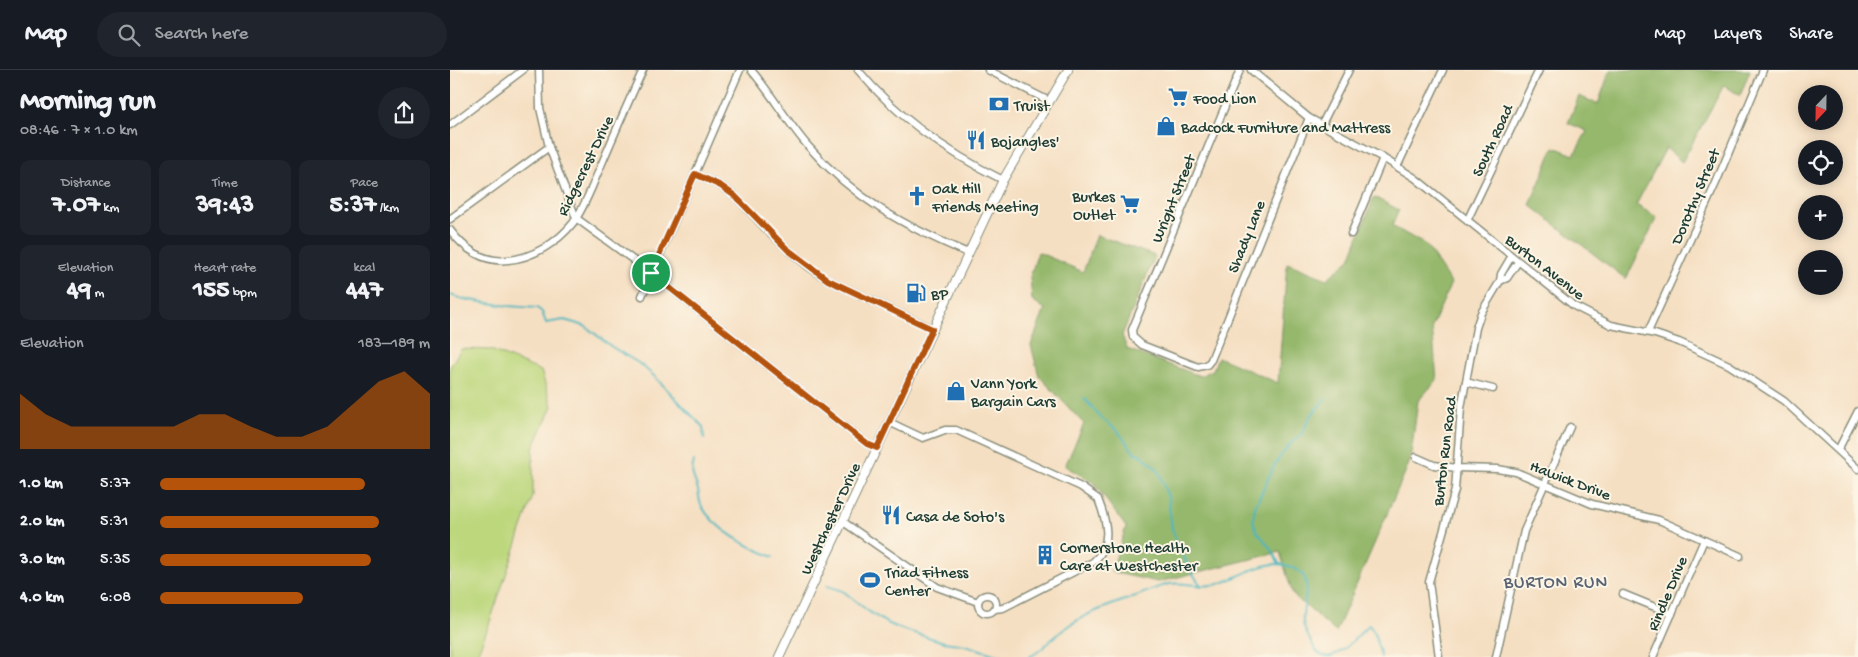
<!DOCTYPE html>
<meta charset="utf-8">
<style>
:root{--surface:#171b24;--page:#20242c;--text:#f1f3f6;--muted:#9ea1a6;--line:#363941;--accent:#b45309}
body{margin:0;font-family:"Gochi Hand",sans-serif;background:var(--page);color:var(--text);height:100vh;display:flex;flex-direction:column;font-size:19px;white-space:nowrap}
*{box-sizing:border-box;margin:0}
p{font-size:16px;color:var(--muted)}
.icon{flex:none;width:28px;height:28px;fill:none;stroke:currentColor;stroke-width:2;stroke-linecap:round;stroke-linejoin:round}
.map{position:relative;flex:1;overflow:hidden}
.side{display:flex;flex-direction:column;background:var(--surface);width:450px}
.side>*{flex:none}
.needle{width:32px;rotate:202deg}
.controls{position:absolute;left:1348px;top:15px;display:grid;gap:10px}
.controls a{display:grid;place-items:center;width:45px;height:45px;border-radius:50%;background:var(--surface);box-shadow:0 2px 12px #0003;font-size:25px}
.pin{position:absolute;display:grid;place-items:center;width:42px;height:42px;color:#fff;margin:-21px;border:2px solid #fff;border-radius:50%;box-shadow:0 1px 5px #0007}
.round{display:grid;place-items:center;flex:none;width:52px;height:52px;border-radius:26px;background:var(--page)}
.headline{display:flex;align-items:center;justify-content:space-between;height:85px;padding:0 20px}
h1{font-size:28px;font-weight:700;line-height:38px}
.metrics{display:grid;grid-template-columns:repeat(3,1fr);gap:8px;height:85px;padding:5px 20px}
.metrics div{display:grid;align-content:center;border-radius:10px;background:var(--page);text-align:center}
.metrics b{font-size:25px;font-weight:700}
.metrics small{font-size:14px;font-weight:400}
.metrics p{font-size:14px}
.chart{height:140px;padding:10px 20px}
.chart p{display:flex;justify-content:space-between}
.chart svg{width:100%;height:90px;margin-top:5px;fill:var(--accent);opacity:.7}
ul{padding:0 20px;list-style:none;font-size:16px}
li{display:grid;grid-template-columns:80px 60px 1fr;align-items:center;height:38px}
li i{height:12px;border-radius:6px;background:var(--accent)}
header{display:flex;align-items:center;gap:30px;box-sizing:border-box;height:70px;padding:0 25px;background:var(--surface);border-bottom:1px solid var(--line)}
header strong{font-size:24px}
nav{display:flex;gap:28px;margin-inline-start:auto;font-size:18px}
.search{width:350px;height:45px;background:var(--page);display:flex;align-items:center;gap:12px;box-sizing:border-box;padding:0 18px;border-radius:28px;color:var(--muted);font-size:19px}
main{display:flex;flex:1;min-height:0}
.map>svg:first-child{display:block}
.green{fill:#bcd77c;stroke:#6e8a58}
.forest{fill:#95b86c;stroke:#5a7a50}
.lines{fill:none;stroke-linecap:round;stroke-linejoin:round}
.stream{stroke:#47b6bf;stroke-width:2}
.minor-casing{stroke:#8a8e7b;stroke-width:9}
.major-casing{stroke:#8a8e7b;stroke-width:10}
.minor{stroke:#fff;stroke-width:6}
.major{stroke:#fff;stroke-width:8}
.route-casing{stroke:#fff;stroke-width:10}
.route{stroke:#b45309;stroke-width:6}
.labels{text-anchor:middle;stroke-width:4;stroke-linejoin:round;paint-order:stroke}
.poi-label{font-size:16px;fill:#1f3d34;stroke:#fcf5e5;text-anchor:start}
.street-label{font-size:16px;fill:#1f3d34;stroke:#fcf5e5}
.neighbourhood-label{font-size:18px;letter-spacing:1px;fill:#596373;stroke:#fcf5e5}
</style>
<header>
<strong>Map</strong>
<div class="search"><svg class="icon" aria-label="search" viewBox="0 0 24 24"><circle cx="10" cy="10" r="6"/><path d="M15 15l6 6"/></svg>Search here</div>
<nav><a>Map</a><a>Layers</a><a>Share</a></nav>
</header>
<main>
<section class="side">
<div class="headline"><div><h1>Morning run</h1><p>08:46 · 7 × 1.0 km</p></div><a class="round"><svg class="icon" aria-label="share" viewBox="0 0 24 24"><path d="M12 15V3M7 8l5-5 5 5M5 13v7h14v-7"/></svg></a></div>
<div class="metrics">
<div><p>Distance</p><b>7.07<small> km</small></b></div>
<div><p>Time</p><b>39:43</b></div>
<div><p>Pace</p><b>5:37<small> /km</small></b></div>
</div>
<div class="metrics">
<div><p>Elevation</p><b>49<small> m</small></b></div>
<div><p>Heart rate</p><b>155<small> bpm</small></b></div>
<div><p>kcal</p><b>447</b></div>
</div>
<div class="chart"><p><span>Elevation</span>183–189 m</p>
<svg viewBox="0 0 160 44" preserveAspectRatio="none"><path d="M0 44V17L10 27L20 33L30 33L40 33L50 33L60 33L70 27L80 27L90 33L100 38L110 38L120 33L130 22L140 11L150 6L160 17V44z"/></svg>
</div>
<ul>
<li><b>1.0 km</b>5:37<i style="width:76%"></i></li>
<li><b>2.0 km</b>5:31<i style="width:81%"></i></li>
<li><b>3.0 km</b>5:35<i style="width:78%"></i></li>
<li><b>4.0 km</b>6:08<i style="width:53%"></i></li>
</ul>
</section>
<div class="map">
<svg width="1408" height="587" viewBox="0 0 1408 587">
<rect width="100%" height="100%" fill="#fcf5e5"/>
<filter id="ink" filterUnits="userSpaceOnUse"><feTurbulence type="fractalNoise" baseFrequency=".02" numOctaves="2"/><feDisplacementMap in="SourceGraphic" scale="10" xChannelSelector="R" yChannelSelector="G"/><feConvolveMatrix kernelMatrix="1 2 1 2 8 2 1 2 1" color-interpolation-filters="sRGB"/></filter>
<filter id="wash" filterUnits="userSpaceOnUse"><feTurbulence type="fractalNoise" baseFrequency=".0096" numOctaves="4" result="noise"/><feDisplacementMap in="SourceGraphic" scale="20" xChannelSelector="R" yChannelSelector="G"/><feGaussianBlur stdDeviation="1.12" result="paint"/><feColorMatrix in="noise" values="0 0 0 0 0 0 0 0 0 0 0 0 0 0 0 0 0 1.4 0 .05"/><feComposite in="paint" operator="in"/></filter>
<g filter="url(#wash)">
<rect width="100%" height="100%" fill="#f5dfc2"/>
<path class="green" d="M11,279L41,280L91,301L102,336L83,379V426L37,560L26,587H0V297Z"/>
<g class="forest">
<path d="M1160,0H1300L1290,26L1274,15L1232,92L1216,78L1186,135L1207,147L1176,209L1080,135L1104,77L1124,85L1137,61L1118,53L1129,26L1148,34Z"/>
<path d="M924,127L949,140L942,156L976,175L1001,213L982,257L987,310L968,331L960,391L886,562L843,525L830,482L708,512L661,502L676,457L644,413L615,396L634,354L589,306L581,275L595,239L582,230L580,207L588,182L633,202L647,165L705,186L672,265L677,279L750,306L763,300L768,287L828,313L837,193L877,209L900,189Z"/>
</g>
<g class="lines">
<g class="stream">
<path d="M0,225L13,229L58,236L87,238L92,242L96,253L114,250L135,256L162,277L190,294L204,306L253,357L254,369"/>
<path d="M634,328L651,348L667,360L684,382L693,386L708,400L718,427L722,459L730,479L739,498L751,516"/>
<path d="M244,391C240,406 244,406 248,420C249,425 249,430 251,435C265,461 298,476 323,487"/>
<path d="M829,494L824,483L806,460L803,450L805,437L825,394L839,375L851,365L860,347L876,328"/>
<path d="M377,516L393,521L418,541L435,552L451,559L494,572L515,575L553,587"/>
<path d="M579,587C591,582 598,572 608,564C617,557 627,550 637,545C651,538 668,533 683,527C695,523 707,517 719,514C735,511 751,519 768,514C785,509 806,495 825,494C831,494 837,495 843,498C867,506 851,534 853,552C854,561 861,571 865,579C869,585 874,587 881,586C897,581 907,565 919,555L924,562L931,587"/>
</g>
</g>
</g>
<g filter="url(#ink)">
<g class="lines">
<defs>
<g id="minor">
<path d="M89,0L90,38L99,77L126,148L201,203L417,374L427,378"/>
<path d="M301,0C322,24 337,52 358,76C404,129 454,156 518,183"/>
<path d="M408,0C447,47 498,83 553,110"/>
<path d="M538,0L599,31"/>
<path d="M790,0L682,260L683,267L692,275L748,297L757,295L761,290L859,48"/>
<path d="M801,0L859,48L933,88L965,108L1124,236L1161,255L1205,264L1229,272L1279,295L1334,331L1408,399"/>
<path d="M872,54L899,0"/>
<path d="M0,55L73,0"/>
<path d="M947,97L993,0"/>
<path d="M245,104L271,116L285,126L316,159L337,179L359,197L378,210L483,259"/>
<path d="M0,149L99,77"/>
<path d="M1017,151L1089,0"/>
<path d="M0,160C14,179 34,193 58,190C83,188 108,172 123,153C135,137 142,116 150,98C164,65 178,32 193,0"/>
<path d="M901,164L933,88"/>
<path d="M1050,211L1057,208L1068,192"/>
<path d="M192,226L290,0"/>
<path d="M1198,262L1266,113L1313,0"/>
<path d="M1016,312L1043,319"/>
<path d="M439,352L473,368L495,360H506L631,417L648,429C657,452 663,474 643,492L553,538L545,539"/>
<path d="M1388,380L1408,341"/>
<path d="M966,387L984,395L1007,398L1047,399L1066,402L1142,434L1209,450L1290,486"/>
<path d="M392,451L487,517L528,532"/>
<path d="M1173,524L1222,544"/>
<circle cx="537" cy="534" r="9"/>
<path d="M989,587L979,512L1005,420L1011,338L1026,258L1031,243L1050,211L1051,204L1061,187"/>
<path d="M1046,587L1074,461L1120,357"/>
<path d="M1203,587L1254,470"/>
</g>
<path id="major" d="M329,587L553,110L618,0"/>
</defs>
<use href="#minor" class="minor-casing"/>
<use href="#major" class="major-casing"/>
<use href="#minor" class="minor"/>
<use href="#major" class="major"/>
</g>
</g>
<g class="lines" filter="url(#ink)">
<defs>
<path id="route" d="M245,104L271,116L285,126L337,179L378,210L482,259L427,378L417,374L201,203Z"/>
</defs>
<use href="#route" class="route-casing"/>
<use href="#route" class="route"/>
</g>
<defs>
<symbol id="supermarket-bare" viewBox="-9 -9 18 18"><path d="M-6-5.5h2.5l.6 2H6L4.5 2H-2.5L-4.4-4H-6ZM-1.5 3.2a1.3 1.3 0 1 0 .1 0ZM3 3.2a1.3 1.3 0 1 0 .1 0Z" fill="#1f6fb2" stroke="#fcf5e5" stroke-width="2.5" paint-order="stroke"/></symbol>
<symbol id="bank-bare" viewBox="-9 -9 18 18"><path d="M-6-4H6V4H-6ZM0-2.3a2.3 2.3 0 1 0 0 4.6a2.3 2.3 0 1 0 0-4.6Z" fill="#1f6fb2" stroke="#fcf5e5" stroke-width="2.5" paint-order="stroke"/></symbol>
<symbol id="shop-bare" viewBox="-9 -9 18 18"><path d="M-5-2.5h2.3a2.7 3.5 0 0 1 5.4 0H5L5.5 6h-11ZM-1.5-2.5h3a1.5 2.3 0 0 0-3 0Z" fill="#1f6fb2" stroke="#fcf5e5" stroke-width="2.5" paint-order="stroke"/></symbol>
<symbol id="restaurant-bare" viewBox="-9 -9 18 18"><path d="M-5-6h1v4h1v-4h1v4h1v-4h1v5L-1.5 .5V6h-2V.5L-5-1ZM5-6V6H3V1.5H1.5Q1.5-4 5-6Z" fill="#1f6fb2" stroke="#fcf5e5" stroke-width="2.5" paint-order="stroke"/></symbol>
<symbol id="church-bare" viewBox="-9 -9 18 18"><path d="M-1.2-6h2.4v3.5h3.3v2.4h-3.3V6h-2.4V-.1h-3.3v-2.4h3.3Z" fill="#1f6fb2" stroke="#fcf5e5" stroke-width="2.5" paint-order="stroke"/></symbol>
<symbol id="fuel-bare" viewBox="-9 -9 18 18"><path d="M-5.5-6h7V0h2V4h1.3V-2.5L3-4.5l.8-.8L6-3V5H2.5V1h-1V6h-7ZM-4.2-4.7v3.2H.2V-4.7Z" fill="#1f6fb2" stroke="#fcf5e5" stroke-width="2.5" paint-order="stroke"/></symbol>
<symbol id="building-bare" viewBox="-9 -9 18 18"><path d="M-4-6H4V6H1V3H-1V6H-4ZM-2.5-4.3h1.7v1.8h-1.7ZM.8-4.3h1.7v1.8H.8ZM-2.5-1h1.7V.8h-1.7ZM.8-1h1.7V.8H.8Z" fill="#1f6fb2" stroke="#fcf5e5" stroke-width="2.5" paint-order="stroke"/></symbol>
<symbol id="stadium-bare" viewBox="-9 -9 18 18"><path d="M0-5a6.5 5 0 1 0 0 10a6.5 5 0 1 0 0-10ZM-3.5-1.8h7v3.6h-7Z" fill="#1f6fb2" stroke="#fcf5e5" stroke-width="2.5" paint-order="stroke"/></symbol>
</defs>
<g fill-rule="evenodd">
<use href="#supermarket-bare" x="714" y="13" width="28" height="28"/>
<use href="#bank-bare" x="535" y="20" width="28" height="28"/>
<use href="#shop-bare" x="702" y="42" width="28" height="28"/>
<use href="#restaurant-bare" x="512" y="56" width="28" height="28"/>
<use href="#church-bare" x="453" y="112" width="28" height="28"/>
<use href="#supermarket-bare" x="666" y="120" width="28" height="28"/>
<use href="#fuel-bare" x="452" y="209" width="28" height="28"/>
<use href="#shop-bare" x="492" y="307" width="28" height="28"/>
<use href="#restaurant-bare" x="427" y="431" width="28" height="28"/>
<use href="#building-bare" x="581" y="471" width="28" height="28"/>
<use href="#stadium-bare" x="406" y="496" width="28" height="28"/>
</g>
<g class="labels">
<g class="poi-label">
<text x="743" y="33">Food Lion</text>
<text x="564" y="40">Truist</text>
<text x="731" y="62">Badcock Furniture and Mattress</text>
<text x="541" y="76">Bojangles'</text>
<text x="482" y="123">Oak Hill<tspan x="482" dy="18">Friends Meeting</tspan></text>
<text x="665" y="131" text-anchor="end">Burkes<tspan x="665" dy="18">Outlet</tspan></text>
<text x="481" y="229">BP</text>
<text x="521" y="318">Vann York<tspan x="521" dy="18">Bargain Cars</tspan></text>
<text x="456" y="451">Casa de Soto's</text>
<text x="610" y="482">Cornerstone Health<tspan x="610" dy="18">Care at Westchester</tspan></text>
<text x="435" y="507">Triad Fitness<tspan x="435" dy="18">Center</tspan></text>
</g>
<g class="street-label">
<text transform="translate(1041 70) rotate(-65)" y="6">South Road</text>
<text transform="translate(134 95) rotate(-64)" y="6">Ridgecrest Drive</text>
<text transform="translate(1244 126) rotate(-67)" y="6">Dorothy Street</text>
<text transform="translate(722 128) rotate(-68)" y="6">Wright Street</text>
<text transform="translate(795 166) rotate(-68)" y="6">Shady Lane</text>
<text transform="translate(1096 196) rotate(38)" y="6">Burton Avenue</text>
<text transform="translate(993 381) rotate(-83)" y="6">Burton Run Road</text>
<text transform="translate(1121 409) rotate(21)" y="6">Hawick Drive</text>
<text transform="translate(379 448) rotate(-65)" y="6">Westchester Drive</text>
<text transform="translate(1216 523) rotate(-67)" y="6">Rindle Drive</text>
</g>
<g class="neighbourhood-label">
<text x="1106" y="517">BURTON RUN</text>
</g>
</g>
</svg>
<div class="controls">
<a><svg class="needle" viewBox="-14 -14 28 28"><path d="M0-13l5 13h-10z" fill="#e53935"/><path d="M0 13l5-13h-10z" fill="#9ea1a6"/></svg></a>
<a><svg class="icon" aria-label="locate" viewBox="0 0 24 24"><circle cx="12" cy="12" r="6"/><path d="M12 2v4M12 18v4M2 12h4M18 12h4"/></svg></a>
<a>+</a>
<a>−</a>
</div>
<div class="pin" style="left:201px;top:203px;background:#1e9e55"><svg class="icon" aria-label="arrive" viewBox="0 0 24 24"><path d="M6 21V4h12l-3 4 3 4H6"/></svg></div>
</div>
</main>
